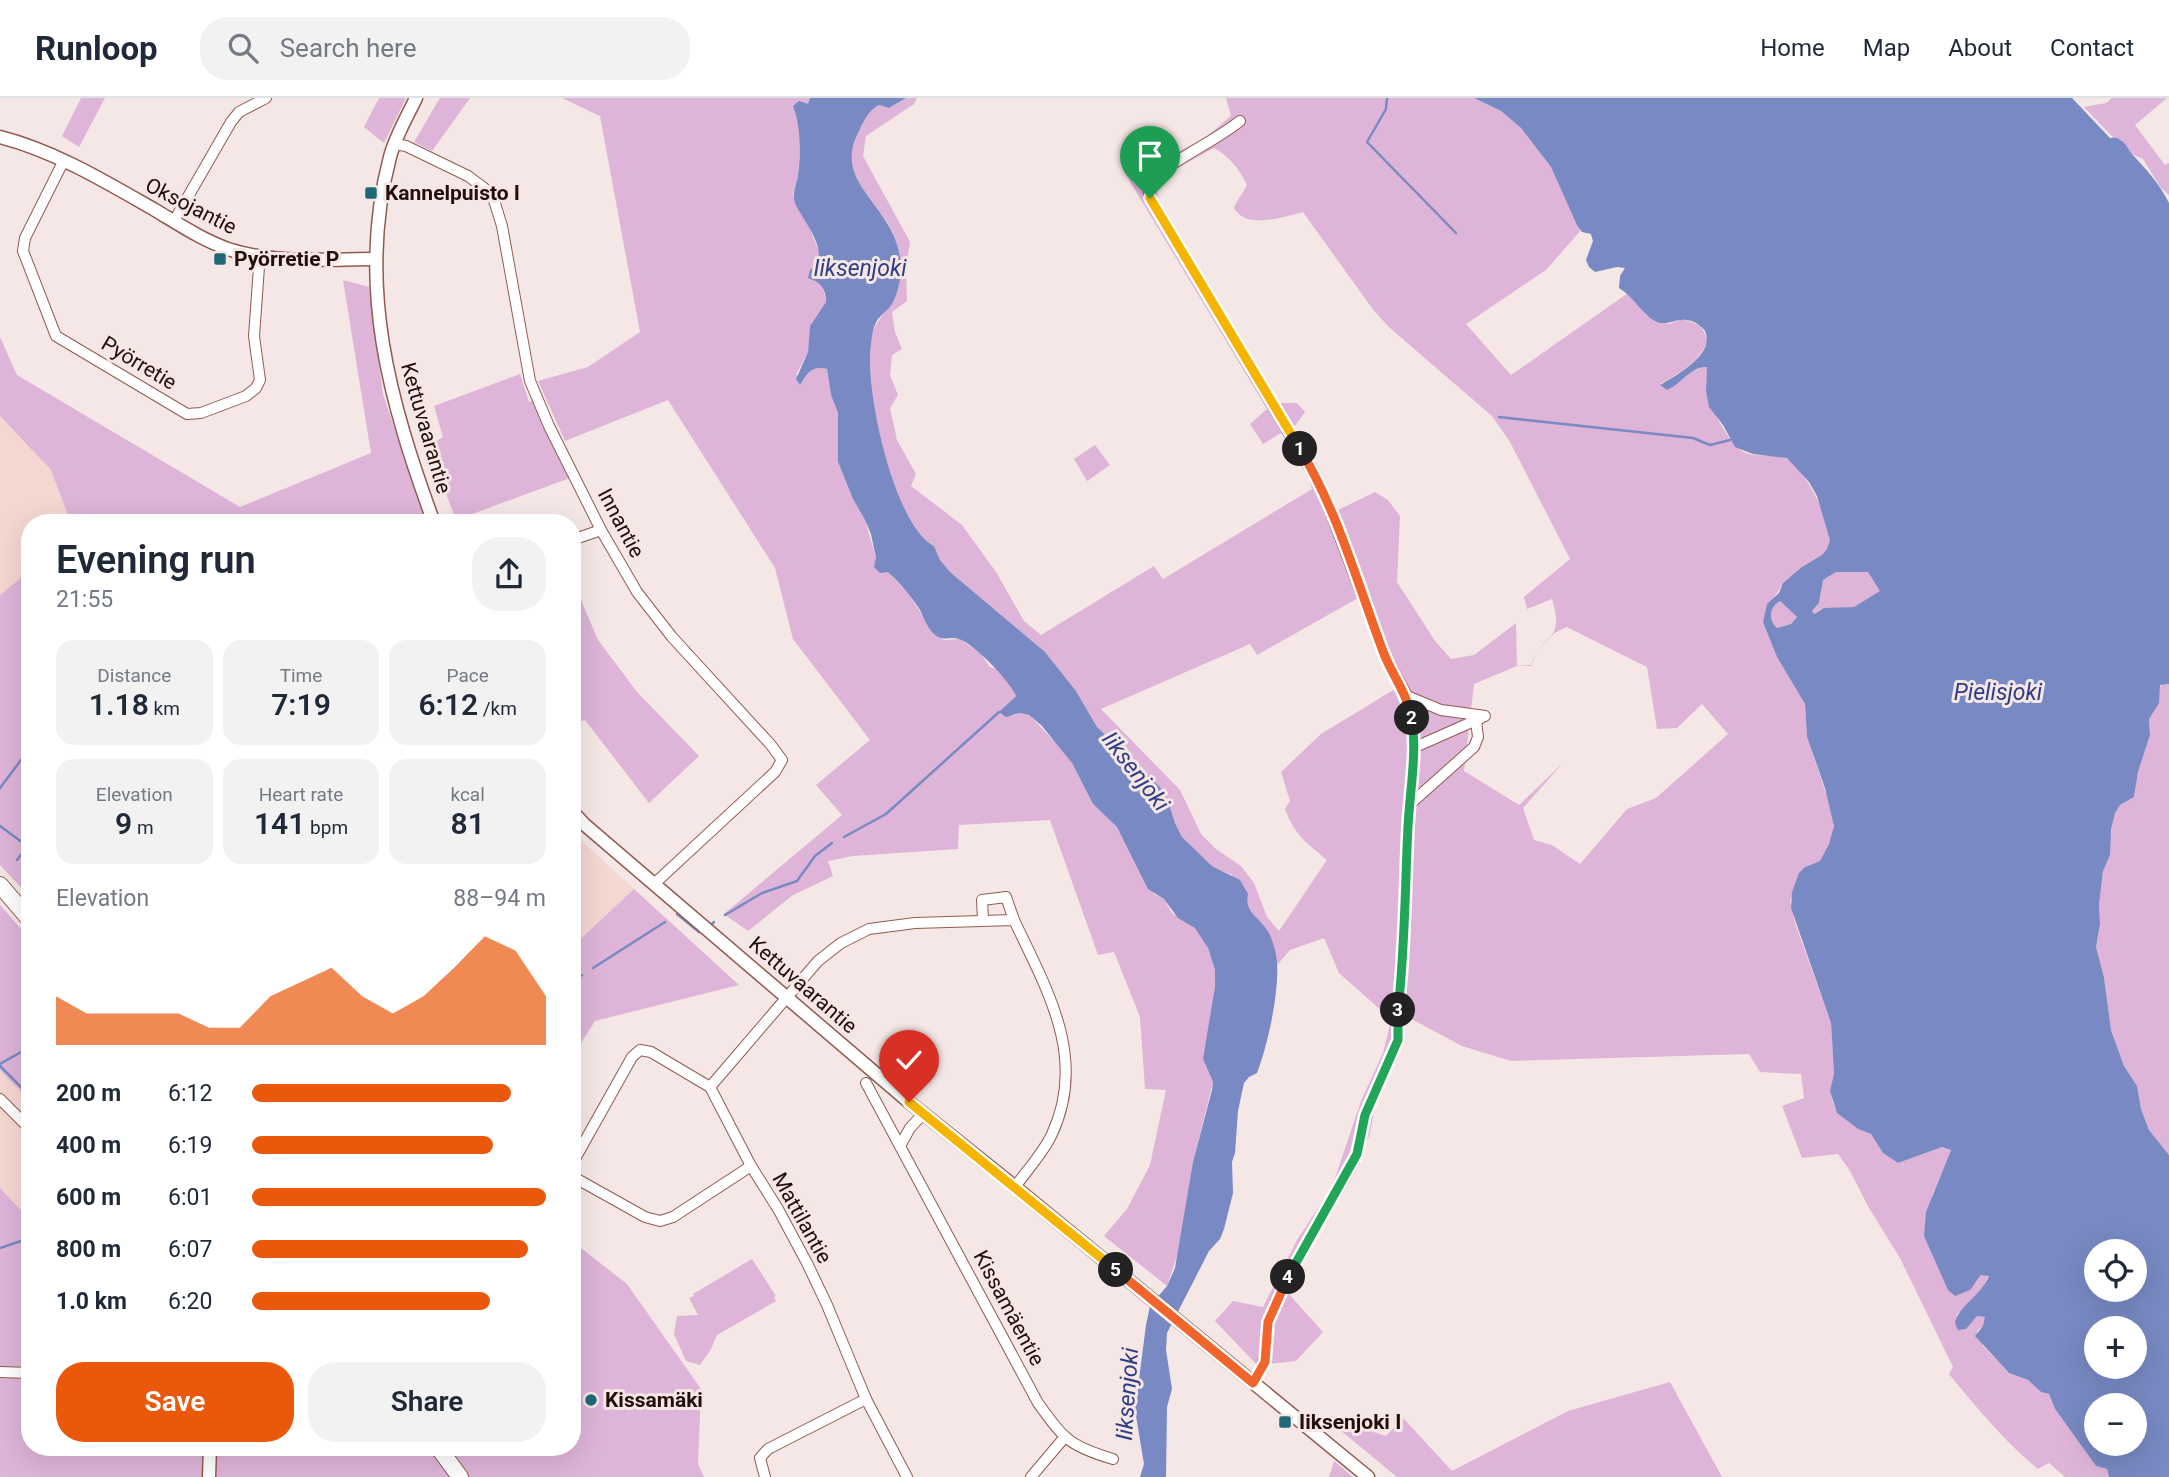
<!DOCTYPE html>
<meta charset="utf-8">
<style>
:root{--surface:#fff;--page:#f2f2f3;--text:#1f2937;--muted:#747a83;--line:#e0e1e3;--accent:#ea580c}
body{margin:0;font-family:Roboto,sans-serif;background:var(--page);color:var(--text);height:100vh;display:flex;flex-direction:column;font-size:26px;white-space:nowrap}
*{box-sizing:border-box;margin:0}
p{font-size:23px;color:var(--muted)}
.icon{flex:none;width:38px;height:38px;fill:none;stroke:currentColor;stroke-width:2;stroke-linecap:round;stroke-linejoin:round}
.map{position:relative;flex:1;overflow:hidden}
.side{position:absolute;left:21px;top:416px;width:560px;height:942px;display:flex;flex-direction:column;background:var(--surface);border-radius:28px;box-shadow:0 7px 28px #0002}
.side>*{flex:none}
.fabs{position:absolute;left:2084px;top:1141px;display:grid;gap:14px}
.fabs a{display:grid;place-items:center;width:63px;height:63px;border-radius:50%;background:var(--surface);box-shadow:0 7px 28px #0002;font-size:35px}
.pin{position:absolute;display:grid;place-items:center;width:60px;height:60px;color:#fff;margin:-72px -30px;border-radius:50% 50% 50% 0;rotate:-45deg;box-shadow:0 0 7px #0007}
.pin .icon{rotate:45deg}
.km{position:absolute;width:35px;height:35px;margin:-18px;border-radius:50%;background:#222;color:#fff;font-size:19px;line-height:35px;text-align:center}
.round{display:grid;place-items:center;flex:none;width:74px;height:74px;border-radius:28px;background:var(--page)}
.headline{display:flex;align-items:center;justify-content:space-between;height:119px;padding:0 35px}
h1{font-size:38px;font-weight:600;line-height:52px}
.figures{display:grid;grid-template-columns:repeat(3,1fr);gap:10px;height:119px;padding:7px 35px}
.figures div{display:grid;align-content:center;border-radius:18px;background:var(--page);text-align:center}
.figures b{font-size:30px;font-weight:600}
.figures small{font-size:19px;font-weight:400}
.figures p{font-size:19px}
.chart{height:196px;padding:14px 35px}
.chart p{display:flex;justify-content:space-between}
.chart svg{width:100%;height:126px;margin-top:7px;fill:var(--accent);opacity:.7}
.primary-button{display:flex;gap:14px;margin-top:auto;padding:14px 35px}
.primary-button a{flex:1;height:80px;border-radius:28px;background:var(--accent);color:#fff;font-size:28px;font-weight:600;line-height:80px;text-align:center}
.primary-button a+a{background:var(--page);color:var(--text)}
ul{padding:0 35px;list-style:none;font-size:23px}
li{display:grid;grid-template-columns:112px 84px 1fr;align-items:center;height:52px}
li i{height:18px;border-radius:9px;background:var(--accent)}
header{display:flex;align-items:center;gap:42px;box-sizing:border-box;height:98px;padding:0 35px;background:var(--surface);border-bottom:2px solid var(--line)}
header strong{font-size:33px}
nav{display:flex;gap:38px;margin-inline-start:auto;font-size:24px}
.search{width:490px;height:63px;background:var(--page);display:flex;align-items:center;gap:18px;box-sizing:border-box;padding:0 24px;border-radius:28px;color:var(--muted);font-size:26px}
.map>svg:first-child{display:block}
.built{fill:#f5d7d1}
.green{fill:#deb4d8;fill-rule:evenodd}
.water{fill:#7889c3;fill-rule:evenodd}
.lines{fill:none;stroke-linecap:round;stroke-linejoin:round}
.stream{stroke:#7889c3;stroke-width:2.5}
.minor-casing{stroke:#925a4f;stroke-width:12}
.tertiary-casing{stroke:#925a4f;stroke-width:15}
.primary-casing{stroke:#925a4f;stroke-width:18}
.minor{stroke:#fff;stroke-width:10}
.tertiary{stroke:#fff;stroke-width:12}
.primary{stroke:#fff;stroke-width:16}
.split-1-casing{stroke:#fff;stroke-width:14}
.split-2-casing{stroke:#fff;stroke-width:14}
.split-3-casing{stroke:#fff;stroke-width:14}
.split-4-casing{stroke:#fff;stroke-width:14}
.split-5-casing{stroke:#fff;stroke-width:14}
.split-6-casing{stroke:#fff;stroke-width:14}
.split-1{stroke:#f5b400;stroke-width:9}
.split-2{stroke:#f0652b;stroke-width:9}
.split-3{stroke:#22a559;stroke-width:9}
.split-4{stroke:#22a559;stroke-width:9}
.split-5{stroke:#f0652b;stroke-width:9}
.split-6{stroke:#f5b400;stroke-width:9}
.poi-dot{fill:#206875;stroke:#f5e7e5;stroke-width:2.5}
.labels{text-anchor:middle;stroke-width:6;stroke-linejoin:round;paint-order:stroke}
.poi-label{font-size:21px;font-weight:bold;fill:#240e0a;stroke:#f5e7e5;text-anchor:start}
.street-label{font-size:21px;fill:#240e0a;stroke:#f5e7e5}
.water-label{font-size:23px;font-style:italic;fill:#2f3d83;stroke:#f5e7e5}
</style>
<header>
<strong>Runloop</strong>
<div class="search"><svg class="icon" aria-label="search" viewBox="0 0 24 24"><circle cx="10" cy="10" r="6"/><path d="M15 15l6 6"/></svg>Search here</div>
<nav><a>Home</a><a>Map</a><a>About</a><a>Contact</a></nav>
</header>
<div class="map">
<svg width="2169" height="1379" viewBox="0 0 2169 1379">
<rect width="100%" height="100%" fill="#f5e7e5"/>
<g class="built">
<path d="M0,318L51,372L71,425H30V472L0,497Z"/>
<path d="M572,734L634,791L573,849L572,848Z"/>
<path d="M0,866L19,991L30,1003V1122L0,1090Z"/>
</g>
<g class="green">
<path d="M81,0H105L79,49L62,38Z"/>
<path d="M379,0H406L384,45L364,29Z"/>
<path d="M440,0H470L432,53L414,44Z"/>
<path d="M562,0H810L808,6L793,8L801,37L798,78L793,96L798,110L807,123L818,151L820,158L817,168V183L823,189L826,204L810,228L808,254L796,277L805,278C812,270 816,268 827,271L831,297L838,315V364L853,401L865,422L876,460L910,498L935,537L944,542L960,541L981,556L990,569L999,572L1010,584L1016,598L1005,608L1013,618L1020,615L1029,617L1057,646L1072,665L1093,706L1117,729L1154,796L1164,801L1172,815L1195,830L1200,836L1208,850L1215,872V898L1203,961L1213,984L1193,1064L1179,1152L1167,1188L1104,1138L1127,1111L1150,1067L1166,992L1145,991L1140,919L1114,854L1098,857L1050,722L959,727L958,751L853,758L828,763L833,778L793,797L748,833L724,816L842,717L816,687L870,642L793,541L775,470L668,302L565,343L538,283L588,269L640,234L600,18Z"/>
<path d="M906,0H917L914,6L866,38L863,58L910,144L906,169L907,203L892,214L895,234L902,251L892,257L890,277L898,297L890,310L897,342L916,376L911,388L962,427L996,474L1024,523L1041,537L1154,468L1163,481L1312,391L1306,372L1281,335L1263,346L1250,326L1267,311L1123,72L1135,66L1141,74L1206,39L1231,18L1226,0H1474L1501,13L1521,30L1551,69L1581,132L1546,172L1466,226L1511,277L1628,195L1646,217L1669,226L1683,221L1701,228L1708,242C1699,264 1680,275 1660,286L1667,292C1682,285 1689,270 1707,269C1708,277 1705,288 1707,296C1712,312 1729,346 1744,354C1757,361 1773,354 1786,360C1803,368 1833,425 1830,444C1827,462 1793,472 1783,486C1774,498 1769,509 1763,523L1777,559L1805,606L1807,639L1834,719L1833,737L1825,755L1820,763L1805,769L1790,803L1795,825L1831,925L1834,975L1830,993L1832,1001L1837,1015L1858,1031L1871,1036L1883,1055L1898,1065L1942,1049L1951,1052L1932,1098L1942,1176L1948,1192L1976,1185L1981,1177H1989L1981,1194L1956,1217L1971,1223L1977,1218L1986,1219L1983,1228L1977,1233L1983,1248L2009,1275L2028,1282L2041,1294L2049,1296L2055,1311L2096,1368L2107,1371L2109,1379H2065L2049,1365L2038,1371C2004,1343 1977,1310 1949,1276L1953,1269L1900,1160L1869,1110L1850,1073L1838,1056L1802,1060L1782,1008L1804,1000L1801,976L1760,974L1749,956L1511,963L1462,948L1404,917L1403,942L1375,1007L1370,1035L1360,1063L1308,1149L1287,1194L1323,1234L1296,1263L1257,1267L1215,1223L1233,1203L1263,1209L1297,1142L1332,1089L1361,1003L1383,955L1390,927L1383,914L1339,875L1324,840L1290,852L1277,867L1270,837L1248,811L1232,777L1212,768L1182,739L1175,725L1168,703L1160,689L1097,629L1076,593L1045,554L950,474L940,462L934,448C894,428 864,289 871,247C873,230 875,227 885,214C906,190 904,156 890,129C870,94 836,75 860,31C865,21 869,12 879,7L889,10ZM1214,50C1229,58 1240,72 1247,87C1243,96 1237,101 1234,110C1246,132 1283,119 1303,114L1374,213L1391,231L1492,318L1510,344L1570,461L1524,499L1527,511L1552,501C1565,543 1544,534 1531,567L1517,568L1516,525L1474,557L1451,561L1435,543L1397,484L1400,418L1388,402L1375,394L1338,412L1318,368L1294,329L1305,314L1297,305H1278L1161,112L1156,90L1159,80ZM1358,500L1385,574L1395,591L1321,636L1281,674L1290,703L1285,711C1295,738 1307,745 1327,762L1279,833L1267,819L1254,785L1241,768L1216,751L1201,736L1180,692L1101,611L1250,546L1257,557ZM1567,529L1647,569L1657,631L1677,630L1702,606L1728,636L1656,700L1627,711L1580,766L1552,747L1534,742L1523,710L1563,665L1519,707L1464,673L1474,586L1517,568H1531C1538,550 1549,535 1567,529Z"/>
<path d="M2112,0H2167L2135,27L2165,67L2169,65V97L2161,90L2143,61L2127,54L2084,9L2106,5Z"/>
<path d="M343,182L369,189L383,296L426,425H71L51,372L0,318V239L17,277L240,409L371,355Z"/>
<path d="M520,276L529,304L535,302L570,380L456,422L428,348L443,339L434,308Z"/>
<path d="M1095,347L1110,367L1087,383L1074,361Z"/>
<path d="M30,472V799L0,767V497Z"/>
<path d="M1836,474H1868L1881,493L1854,509L1821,511L1814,516L1812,514L1819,505L1823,482Z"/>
<path d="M581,502L598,542L637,594L699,658L649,705L585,622L572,626V506Z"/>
<path d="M1780,503L1797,519L1791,526L1777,530C1768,520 1769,511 1780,503Z"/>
<path d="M2169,586V1057L2149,1032L2141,1011L2137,988L2124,968L2111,932L2104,878L2096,849L2100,826L2099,807L2103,773L2115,714L2120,707L2134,699L2138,674L2150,637L2149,621L2161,587Z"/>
<path d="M634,791L739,887L595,923L572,959V849Z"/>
<path d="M0,807L30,841V1003L0,972Z"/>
<path d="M0,1090L30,1122V1349H572V1143L627,1186L701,1291L698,1366L704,1379H0Z"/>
<path d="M752,1161L776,1198L774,1199L776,1203L717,1237L710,1253L700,1267L686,1263L674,1236L677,1218L698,1217L689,1200L694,1198L693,1196Z"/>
<path d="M1670,1284L1722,1379H1397L1323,1318L1386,1338L1403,1320L1452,1373L1568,1313Z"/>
<path d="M1334,1363L1353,1379H1329Z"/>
</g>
<g class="water">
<path d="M810,0H906L889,10L879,7C869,12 865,21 860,31C836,75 870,94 890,130C903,154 905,181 892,206C888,212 882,216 878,221C873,228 872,238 871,247C864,289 894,428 934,448L940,462L950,474L1045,554L1076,593L1097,629L1160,689L1168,703L1175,725L1182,739L1212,768L1240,782L1248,796C1244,814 1258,818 1267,832C1271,837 1273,845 1275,852C1283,881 1268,947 1257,975L1249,979L1244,985L1238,1013L1235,1055L1232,1064L1233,1095L1224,1131L1220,1141L1209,1153L1167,1235L1166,1252L1172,1291L1167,1309L1166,1379H1140L1144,1366L1135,1312L1146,1227L1150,1208L1167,1188L1175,1170L1193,1064L1212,992L1213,984L1203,961L1215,889V872L1208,850L1195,830L1178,820L1164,801L1148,791L1117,729L1093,706L1072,665L1042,628L1029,617L1020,615L1006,619L999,614L1016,598C1011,584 973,545 959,541C950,538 942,544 934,536C927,529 924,520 920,512C912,499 899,484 888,474L880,475L874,469L876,460L871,436L865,422L853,401L838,364V315L831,297L827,271C812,267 807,275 800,287L796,281L808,254L810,228L826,204C826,191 821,184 808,180L810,172C834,156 802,122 795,105C792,95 796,88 798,78C801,54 801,30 793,8L799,3L808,6Z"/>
<path d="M1474,0H2072L2110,40C2115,40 2116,39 2120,42C2126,45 2127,50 2131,55C2146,71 2159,85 2169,105V586L2160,587L2159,605L2149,621L2150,637L2138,674L2134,699L2120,707L2115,715L2111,732L2110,757L2103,773L2099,807L2100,826L2096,849L2104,879L2111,932L2124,968L2137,988L2141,1011L2149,1032L2169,1057V1379H2109L2107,1371L2096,1368L2055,1311L2049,1296L2041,1294L2028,1282L2009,1275L1975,1238L1983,1228L1985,1219L1977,1218L1966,1231L1958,1232L1955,1225C1958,1208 1981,1198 1989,1178L1981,1177L1970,1192L1955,1198L1948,1192L1924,1138L1926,1114L1951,1052L1942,1049L1898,1065L1883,1055L1871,1036L1858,1031L1837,1015L1830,993L1834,975L1831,925L1791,810L1792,794L1799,775L1805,769L1820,763L1829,746L1834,728L1825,690L1807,639L1805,606L1777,559L1763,524L1767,506L1779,495L1783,485L1802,469L1822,457L1827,451L1830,442L1817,398L1809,384L1787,360L1753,356L1735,349L1723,327L1709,309L1706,293L1707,269C1689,269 1682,286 1667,292L1660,287C1675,278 1716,256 1705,233C1701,227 1694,223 1687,222C1675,220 1667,229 1655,223C1641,215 1634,199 1619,190L1620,178L1625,170L1617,169L1595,174L1589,169L1586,162L1593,143L1591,136L1582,134L1577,127L1551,69L1521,30L1501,13ZM1836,474H1868L1880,493L1854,509L1824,510L1814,516L1812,513L1819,505L1823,482ZM1780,503L1797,519L1791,526L1777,530C1768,521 1769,510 1780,503ZM2096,1153H2135V1192H2096ZM2096,1230H2135V1269H2096ZM2096,1307H2135V1346H2096Z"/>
</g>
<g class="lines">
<g class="stream">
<path d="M1387,0L1386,11L1367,44L1456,135"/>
<path d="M1499,319L1693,340L1710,347L1730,342"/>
<path d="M0,690L30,650"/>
<path d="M0,728L30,750"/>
<path d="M844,739L886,716L999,614"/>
<path d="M17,762L30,745"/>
<path d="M677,816L699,834"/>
<path d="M725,817L762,795L797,783L815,758L832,745"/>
<path d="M712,826L714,824"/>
<path d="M593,870L665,824"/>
<path d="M572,883L582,877"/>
<path d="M0,966L30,949"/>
<path d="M0,968L30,998"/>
<path d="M0,1150L30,1140"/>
</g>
<defs>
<g id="minor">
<path d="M1240,23C1211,46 1174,60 1148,86L1150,100L1322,391L1384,556L1407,598L1412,617L1414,666L1409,707L1398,942L1365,1017L1357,1056L1353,1065C1327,1114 1295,1158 1274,1208C1261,1239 1272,1259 1253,1285"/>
<path d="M395,46L406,48L468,78L492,96L502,128L530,283L549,328L601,432L637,494L672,539L771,647L782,662L775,674L654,786"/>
<path d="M63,64L25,140L23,153L56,238L187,316L201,315L246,298L256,290L260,282L254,238L259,169L262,159"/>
<path d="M174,123L231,24L239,14L266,0"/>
<path d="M572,442L601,432"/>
<path d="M1407,598L1441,612L1485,618"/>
<path d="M1413,650L1481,620"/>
<path d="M1409,707L1474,649L1478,639L1476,623"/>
<path d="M983,822L982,802L1006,799L1014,822"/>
<path d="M866,985L1038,1305C1064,1341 1069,1348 1113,1361"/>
<path d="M0,1001L30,1031"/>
<path d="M900,1048L910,1030L923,1016"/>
<path d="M572,1066L632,959L640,952L651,954L710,989"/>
<path d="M572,1073L577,1081L645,1119L660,1123L673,1119L751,1068"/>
<path d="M0,1274L30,1275"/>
<path d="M765,1379L760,1360L768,1351L866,1301"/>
<path d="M907,1379L866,1301L827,1207L807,1165L778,1111L751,1068L710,989L818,863L841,845L869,831L915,825L1014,822C1046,890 1088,959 1052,1036C1044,1054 1027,1072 1015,1089"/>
<path d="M1031,1379L1064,1340"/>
</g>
<g id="tertiary">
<path d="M416,0C407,19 395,39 390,59C356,187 390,305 434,425"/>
<path d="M0,39C55,53 106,84 155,112C180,127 204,143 231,152C277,166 329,161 376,161"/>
<path d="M572,713L585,727L909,1004L1015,1089L1368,1379"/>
<path d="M209,1379L210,1349"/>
</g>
<g id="primary">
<path d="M0,787L30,822"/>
<path d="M438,1349L460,1379"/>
</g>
</defs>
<use href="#minor" class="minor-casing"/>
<use href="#tertiary" class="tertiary-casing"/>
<use href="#primary" class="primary-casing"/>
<use href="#minor" class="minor"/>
<use href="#tertiary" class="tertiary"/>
<use href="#primary" class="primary"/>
</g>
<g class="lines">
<defs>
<path id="split-1" d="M1150,100L1300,351"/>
<path id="split-2" d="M1300,351C1338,414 1358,487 1384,556C1393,578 1407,596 1412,620"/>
<path id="split-3" d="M1398,912C1405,851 1405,789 1408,728C1410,692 1417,656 1412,620"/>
<path id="split-4" d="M1288,1179L1357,1056L1365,1017L1398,942V912"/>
<path id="split-5" d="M1116,1172L1253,1285L1265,1264L1268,1224L1288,1179"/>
<path id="split-6" d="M909,1004L1116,1172"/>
</defs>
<use href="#split-1" class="split-1-casing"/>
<use href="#split-2" class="split-2-casing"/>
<use href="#split-3" class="split-3-casing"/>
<use href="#split-4" class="split-4-casing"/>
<use href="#split-5" class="split-5-casing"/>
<use href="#split-6" class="split-6-casing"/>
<use href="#split-1" class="split-1"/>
<use href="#split-2" class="split-2"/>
<use href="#split-3" class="split-3"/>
<use href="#split-4" class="split-4"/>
<use href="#split-5" class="split-5"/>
<use href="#split-6" class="split-6"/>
</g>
<g class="poi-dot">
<rect x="364" y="88" width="14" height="14" rx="3.5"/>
<rect x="213" y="154" width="14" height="14" rx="3.5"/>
<circle cx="591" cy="1302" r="7"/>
<rect x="1278" y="1317" width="14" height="14" rx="3.5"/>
</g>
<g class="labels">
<g class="poi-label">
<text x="385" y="102">Kannelpuisto I</text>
<text x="234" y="168">Pyörretie P</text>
<text x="605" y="1309">Kissamäki</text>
<text x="1299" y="1331">Iiksenjoki I</text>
</g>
<g class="street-label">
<text transform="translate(191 108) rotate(27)" y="7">Oksojantie</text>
<text transform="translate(139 265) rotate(31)" y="7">Pyörretie</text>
<text transform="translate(426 330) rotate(74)" y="7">Kettuvaarantie</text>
<text transform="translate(621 425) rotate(62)" y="7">Innantie</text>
<text transform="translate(803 887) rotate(41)" y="7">Kettuvaarantie</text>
<text transform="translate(802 1120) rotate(61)" y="7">Mattilantie</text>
<text transform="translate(1009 1210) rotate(62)" y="7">Kissamäentie</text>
</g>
<g class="water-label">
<text x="860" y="178">Iiksenjoki</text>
<text x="1998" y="602">Pielisjoki</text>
<text transform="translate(1136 673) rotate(52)" y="8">Iiksenjoki</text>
<text transform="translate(1127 1296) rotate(-86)" y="8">Iiksenjoki</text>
</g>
</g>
</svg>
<div class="fabs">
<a><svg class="icon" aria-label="locate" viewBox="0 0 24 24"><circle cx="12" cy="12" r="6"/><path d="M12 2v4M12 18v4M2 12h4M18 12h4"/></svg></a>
<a>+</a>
<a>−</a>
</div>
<div class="pin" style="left:1150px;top:100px;background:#1e9e55"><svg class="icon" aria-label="arrive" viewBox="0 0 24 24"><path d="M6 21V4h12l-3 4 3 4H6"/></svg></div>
<div class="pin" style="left:909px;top:1004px;background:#d93025"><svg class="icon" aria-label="check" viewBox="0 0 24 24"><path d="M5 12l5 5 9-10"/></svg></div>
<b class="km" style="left:1300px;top:351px">1</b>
<b class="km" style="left:1412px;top:620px">2</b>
<b class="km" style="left:1398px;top:912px">3</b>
<b class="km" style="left:1288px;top:1179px">4</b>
<b class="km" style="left:1116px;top:1172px">5</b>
<section class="side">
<div class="headline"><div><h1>Evening run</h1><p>21:55</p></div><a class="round"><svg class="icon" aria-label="share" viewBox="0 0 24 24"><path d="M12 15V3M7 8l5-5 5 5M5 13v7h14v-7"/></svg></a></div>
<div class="figures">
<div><p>Distance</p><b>1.18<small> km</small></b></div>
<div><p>Time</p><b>7:19</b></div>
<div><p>Pace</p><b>6:12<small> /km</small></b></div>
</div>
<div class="figures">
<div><p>Elevation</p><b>9<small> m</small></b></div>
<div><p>Heart rate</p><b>141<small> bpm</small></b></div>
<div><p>kcal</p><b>81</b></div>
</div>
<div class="chart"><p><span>Elevation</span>88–94 m</p>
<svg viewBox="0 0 160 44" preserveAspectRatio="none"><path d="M0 44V27L10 33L20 33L30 33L40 33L50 38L60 38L70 27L80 22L90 17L100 27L110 33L120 27L130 17L140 6L150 11L160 27V44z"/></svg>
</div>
<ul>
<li><b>200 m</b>6:12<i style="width:88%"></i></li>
<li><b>400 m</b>6:19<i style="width:82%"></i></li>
<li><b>600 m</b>6:01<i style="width:100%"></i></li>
<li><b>800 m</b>6:07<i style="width:94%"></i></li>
<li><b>1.0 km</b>6:20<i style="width:81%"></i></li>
</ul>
<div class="primary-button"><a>Save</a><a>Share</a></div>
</section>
</div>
